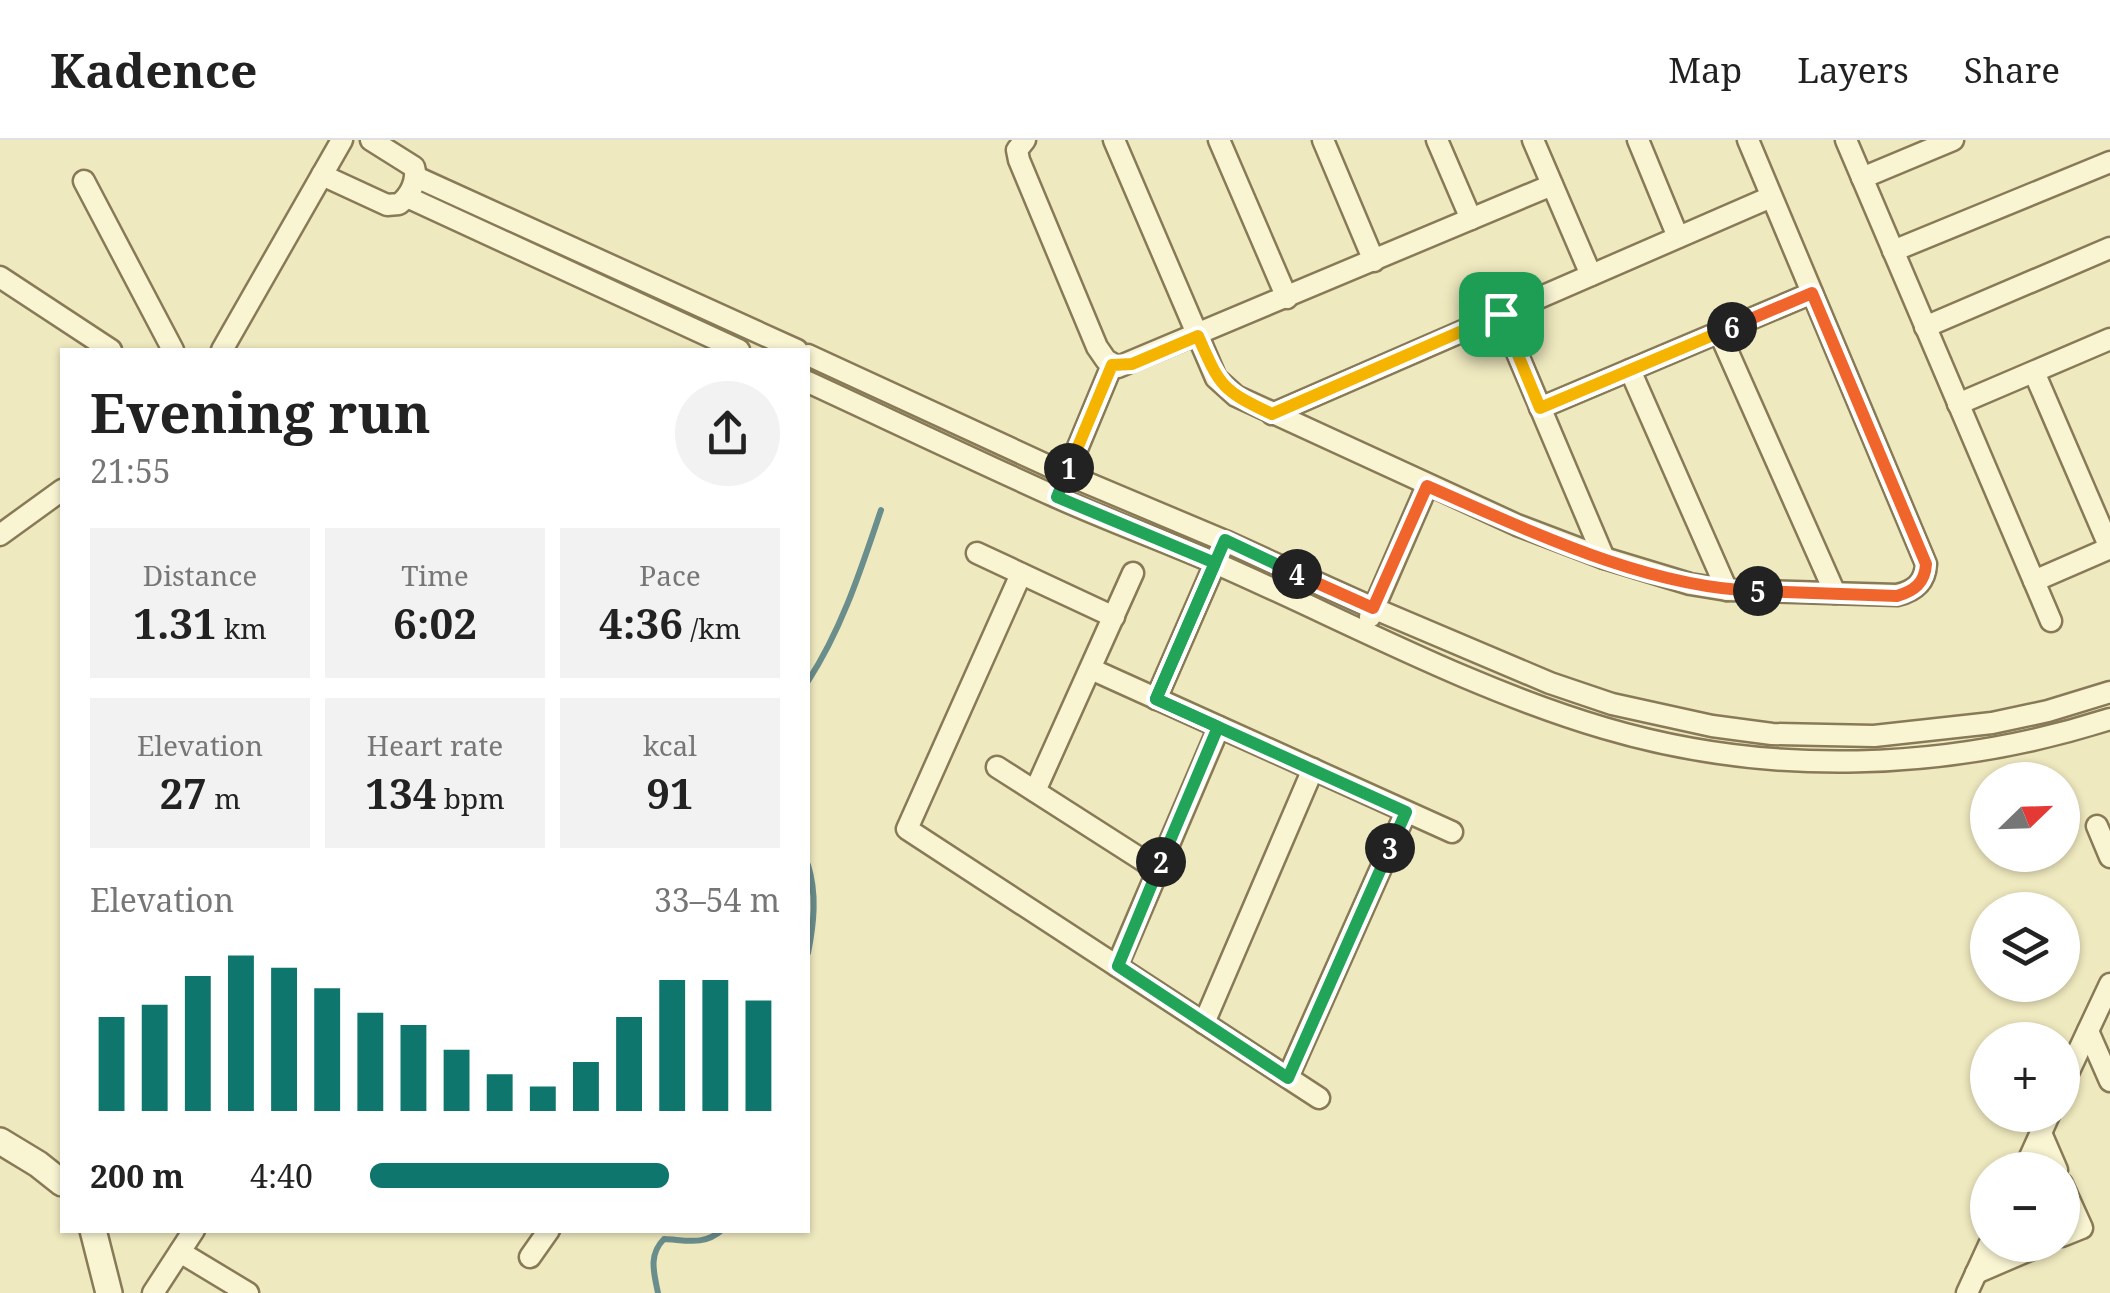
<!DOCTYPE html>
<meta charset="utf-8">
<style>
:root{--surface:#fff;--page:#f2f2f2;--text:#222;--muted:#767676;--line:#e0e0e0;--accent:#0f766e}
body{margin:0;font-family:"Noto Serif",serif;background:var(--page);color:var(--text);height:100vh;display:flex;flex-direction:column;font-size:38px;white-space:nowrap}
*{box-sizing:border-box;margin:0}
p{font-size:32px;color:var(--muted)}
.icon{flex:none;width:55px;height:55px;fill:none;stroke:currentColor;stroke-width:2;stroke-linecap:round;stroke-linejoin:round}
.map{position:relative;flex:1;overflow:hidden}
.drawer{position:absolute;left:60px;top:208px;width:750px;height:885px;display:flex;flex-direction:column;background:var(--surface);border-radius:0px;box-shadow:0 2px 8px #0004}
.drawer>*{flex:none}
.needle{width:65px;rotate:67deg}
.fabs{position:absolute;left:1970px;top:622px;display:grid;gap:20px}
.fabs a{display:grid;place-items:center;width:110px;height:110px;border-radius:50%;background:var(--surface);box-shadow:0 2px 8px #0004;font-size:50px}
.pin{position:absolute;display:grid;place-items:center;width:85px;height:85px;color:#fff;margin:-42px;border-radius:20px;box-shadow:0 5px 15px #0006}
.km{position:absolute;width:50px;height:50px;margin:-25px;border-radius:50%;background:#222;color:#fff;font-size:28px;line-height:50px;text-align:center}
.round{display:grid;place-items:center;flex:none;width:105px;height:105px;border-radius:52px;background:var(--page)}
.overview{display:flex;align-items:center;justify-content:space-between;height:170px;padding:0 30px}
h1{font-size:55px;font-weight:700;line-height:75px}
.metrics{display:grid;grid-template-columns:repeat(3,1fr);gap:15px;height:170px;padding:10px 30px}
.metrics div{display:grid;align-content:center;border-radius:0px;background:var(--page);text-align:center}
.metrics b{font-size:42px;font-weight:700}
.metrics small{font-size:28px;font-weight:400}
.metrics p{font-size:28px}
.chart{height:280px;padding:20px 30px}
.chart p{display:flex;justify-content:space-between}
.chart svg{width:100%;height:180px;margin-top:10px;stroke:var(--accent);stroke-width:6}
ul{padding:0 30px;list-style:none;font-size:32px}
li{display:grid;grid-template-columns:160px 120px 1fr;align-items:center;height:75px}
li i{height:25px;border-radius:12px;background:var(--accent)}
header{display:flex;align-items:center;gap:60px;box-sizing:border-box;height:140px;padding:0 50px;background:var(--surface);border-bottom:2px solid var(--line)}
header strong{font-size:48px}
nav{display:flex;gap:55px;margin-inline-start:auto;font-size:35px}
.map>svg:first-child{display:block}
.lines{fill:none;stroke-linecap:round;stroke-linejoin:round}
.stream{stroke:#6a8e8c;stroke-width:6}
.minor-casing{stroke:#887a57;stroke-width:25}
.tertiary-casing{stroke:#887a57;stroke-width:30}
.minor{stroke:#f9f5d3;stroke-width:20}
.tertiary{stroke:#f9f5d3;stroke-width:25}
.split-1-casing{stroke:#fff;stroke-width:20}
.split-2-casing{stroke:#fff;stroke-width:20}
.split-3-casing{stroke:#fff;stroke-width:20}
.split-4-casing{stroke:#fff;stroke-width:20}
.split-5-casing{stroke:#fff;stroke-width:20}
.split-6-casing{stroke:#fff;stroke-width:20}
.split-7-casing{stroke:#fff;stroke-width:20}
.split-1{stroke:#f5b400;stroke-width:12}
.split-2{stroke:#22a559;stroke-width:12}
.split-3{stroke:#22a559;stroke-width:12}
.split-4{stroke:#22a559;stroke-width:12}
.split-5{stroke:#f0652b;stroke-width:12}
.split-6{stroke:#f0652b;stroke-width:12}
.split-7{stroke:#f5b400;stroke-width:12}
</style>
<header>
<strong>Kadence</strong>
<nav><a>Map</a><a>Layers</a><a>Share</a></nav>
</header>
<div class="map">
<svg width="2110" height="1153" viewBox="0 0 2110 1153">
<rect width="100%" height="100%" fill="#efe9bf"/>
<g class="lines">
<g class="stream">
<path d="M808,541C842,489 861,429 881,370"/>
<path d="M808,725C817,754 814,783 808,813"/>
<path d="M658,1153C654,1133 648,1115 664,1099C686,1100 704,1106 722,1090"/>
</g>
<defs>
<g id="minor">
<path d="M1025,0L1017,10L1019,20L1097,207L1106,220L1118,227L1552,45"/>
<path d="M1114,0L1216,238L1236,256L1517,385L1604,418L1690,444L1727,450L1897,455C1914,451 1925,443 1926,424L1748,0"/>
<path d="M1219,0L1287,158"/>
<path d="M1323,0L1374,121"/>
<path d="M1437,0L1471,79"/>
<path d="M1533,0L1591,135"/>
<path d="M1638,0L1678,97"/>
<path d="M1846,0L2051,481"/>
<path d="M322,35L387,65L399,64C410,56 418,40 414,27L371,0"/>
<path d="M416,37L797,210"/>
<path d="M1862,38L1953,0"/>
<path d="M84,41L173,210"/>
<path d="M407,57L739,210"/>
<path d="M1893,111L2110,22"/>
<path d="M0,137L111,210"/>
<path d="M1501,175L1604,418"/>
<path d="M1925,187L2110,108"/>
<path d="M1719,192L1835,453"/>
<path d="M222,210L342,0"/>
<path d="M808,215L1066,334L1225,401L1373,468L1550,543L1612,564L1712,586L1772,594L1874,596L1992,583L2048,571L2110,552"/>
<path d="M1630,230L1727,450"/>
<path d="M2034,232L2110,408"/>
<path d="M808,242C890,280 972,319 1054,356C1107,380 1162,400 1215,423C1343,479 1469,548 1604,588C1769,637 1947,631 2110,579"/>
<path d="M1958,264L2110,199"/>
<path d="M1540,268L1812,153"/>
<path d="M1272,274L1771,57"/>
<path d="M1063,343L1112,225"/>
<path d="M0,395L62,350"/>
<path d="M977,413L1114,477"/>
<path d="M1021,434L907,689L1319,958"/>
<path d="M2034,441L2110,408"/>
<path d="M1370,477L1427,346"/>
<path d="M1091,529L1452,692"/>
<path d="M1156,559L1220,412"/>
<path d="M997,627L1158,730"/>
<path d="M1035,651L1133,433"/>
<path d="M2097,686L2110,717"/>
<path d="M1117,826L1219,587"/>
<path d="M1204,883L1313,629"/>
<path d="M2088,891L2110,941"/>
<path d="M1288,937L1406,672"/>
<path d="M2062,946L2110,844"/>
<path d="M2041,993L2057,1030"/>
<path d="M2024,1030L2049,975"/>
<path d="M2062,1044L2082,1088L2062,1096"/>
<path d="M180,1112L248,1153"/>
<path d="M530,1117L549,1090"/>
<path d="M1976,1133L2041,1105"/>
<path d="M153,1153L194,1090"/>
<path d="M1967,1153L1989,1105"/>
</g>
<g id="tertiary">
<path d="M0,1001L38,1024L62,1043"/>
<path d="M93,1090L109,1153"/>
</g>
</defs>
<use href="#minor" class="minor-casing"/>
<use href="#tertiary" class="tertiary-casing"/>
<use href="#minor" class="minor"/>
<use href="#tertiary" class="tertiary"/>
</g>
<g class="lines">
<defs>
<path id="split-1" d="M1069,328L1112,225L1132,224L1198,196C1220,246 1221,250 1272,274L1501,174"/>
<path id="split-2" d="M1069,328L1057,357L1215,423L1156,559L1218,587L1161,722"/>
<path id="split-3" d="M1161,722L1118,826L1288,938L1390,708"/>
<path id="split-4" d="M1297,434L1225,400L1156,559L1406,672L1390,708"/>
<path id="split-5" d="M1297,434L1373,468L1427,346C1528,390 1646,448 1758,451"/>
<path id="split-6" d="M1732,187L1812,153L1926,424C1925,443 1914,451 1897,456L1758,451"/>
<path id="split-7" d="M1501,174L1540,268L1732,187"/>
</defs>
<use href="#split-1" class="split-1-casing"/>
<use href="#split-2" class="split-2-casing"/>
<use href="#split-3" class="split-3-casing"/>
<use href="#split-4" class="split-4-casing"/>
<use href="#split-5" class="split-5-casing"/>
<use href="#split-6" class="split-6-casing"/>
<use href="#split-7" class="split-7-casing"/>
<use href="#split-1" class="split-1"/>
<use href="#split-2" class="split-2"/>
<use href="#split-3" class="split-3"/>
<use href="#split-4" class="split-4"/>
<use href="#split-5" class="split-5"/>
<use href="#split-6" class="split-6"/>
<use href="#split-7" class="split-7"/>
</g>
</svg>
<div class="fabs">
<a><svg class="needle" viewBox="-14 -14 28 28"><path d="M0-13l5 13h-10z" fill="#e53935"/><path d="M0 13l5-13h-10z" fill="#767676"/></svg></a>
<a><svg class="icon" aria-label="layers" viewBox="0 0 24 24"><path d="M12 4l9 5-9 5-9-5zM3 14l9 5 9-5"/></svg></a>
<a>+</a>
<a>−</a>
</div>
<div class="pin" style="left:1501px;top:174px;background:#1e9e55"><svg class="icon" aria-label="arrive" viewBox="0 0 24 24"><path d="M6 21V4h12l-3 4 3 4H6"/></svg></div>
<b class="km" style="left:1069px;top:328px">1</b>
<b class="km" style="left:1161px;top:722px">2</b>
<b class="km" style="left:1390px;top:708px">3</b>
<b class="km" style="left:1297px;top:434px">4</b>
<b class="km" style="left:1758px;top:451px">5</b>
<b class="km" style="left:1732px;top:187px">6</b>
<section class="drawer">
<div class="overview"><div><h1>Evening run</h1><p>21:55</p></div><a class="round"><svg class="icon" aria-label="share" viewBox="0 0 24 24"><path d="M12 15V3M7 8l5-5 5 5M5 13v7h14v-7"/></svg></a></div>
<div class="metrics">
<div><p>Distance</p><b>1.31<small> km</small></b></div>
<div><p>Time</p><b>6:02</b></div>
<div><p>Pace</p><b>4:36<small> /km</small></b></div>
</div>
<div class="metrics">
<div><p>Elevation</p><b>27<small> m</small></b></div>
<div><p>Heart rate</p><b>134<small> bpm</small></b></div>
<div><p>kcal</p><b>91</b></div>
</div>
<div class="chart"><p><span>Elevation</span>33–54 m</p>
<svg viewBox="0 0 160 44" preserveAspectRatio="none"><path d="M5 44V21M15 44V18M25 44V11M35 44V6M45 44V9M55 44V14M65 44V20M75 44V23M85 44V29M95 44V35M105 44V38M115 44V32M125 44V21M135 44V12M145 44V12M155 44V17"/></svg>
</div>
<ul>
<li><b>200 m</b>4:40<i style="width:73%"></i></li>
</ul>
</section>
</div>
